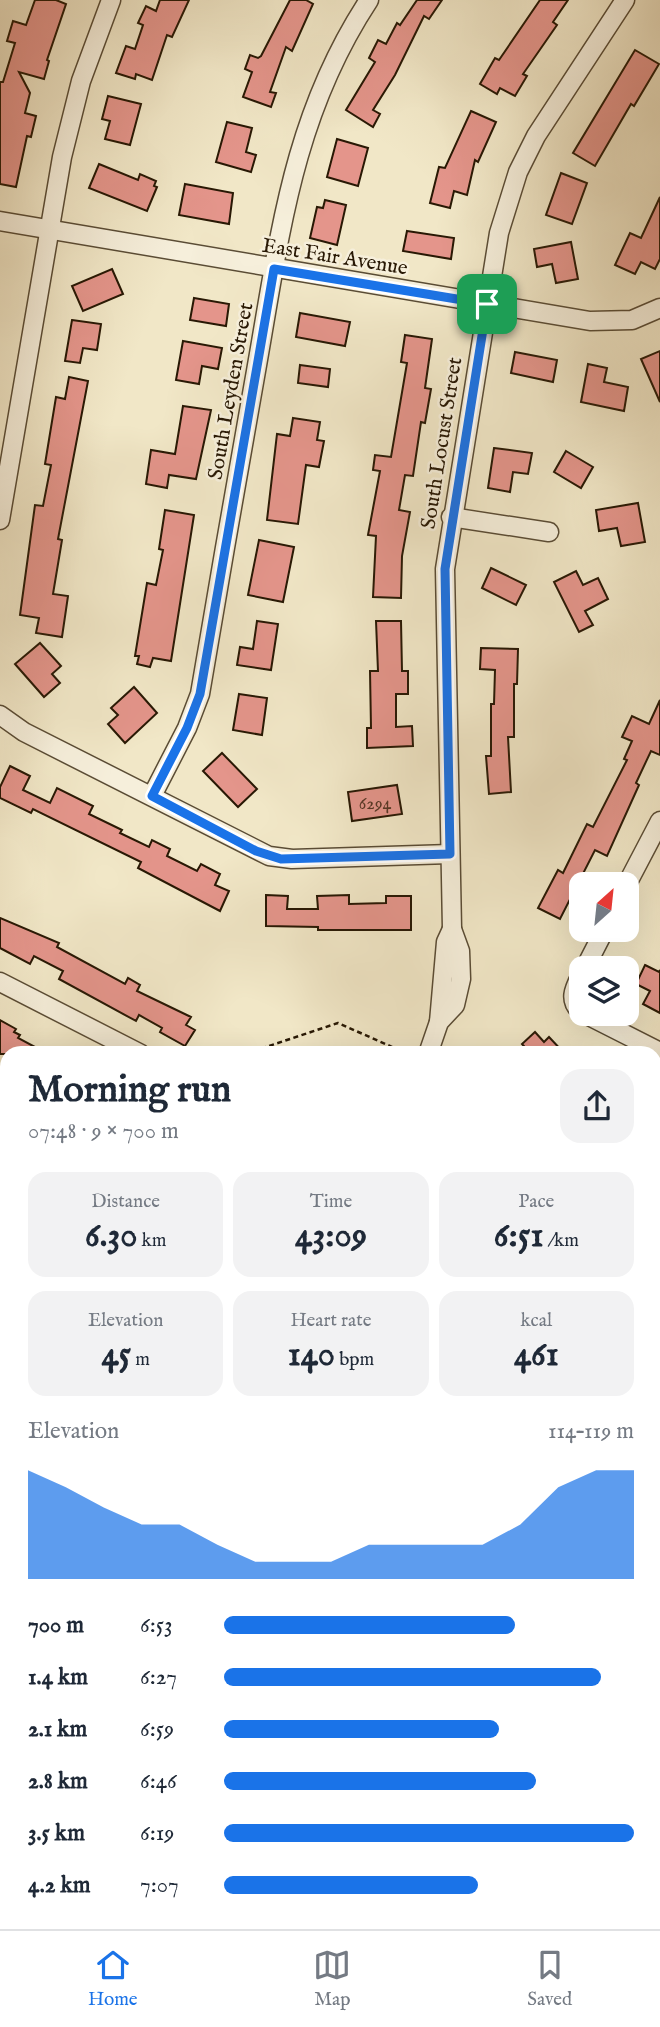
<!DOCTYPE html>
<meta charset="utf-8">
<style>
:root{--surface:#fff;--page:#f2f2f3;--text:#1f2937;--muted:#747a83;--line:#e0e1e3;--accent:#1a73e8}
body{margin:0;font-family:"IM FELL English",serif;background:var(--page);color:var(--text);height:100vh;display:flex;flex-direction:column;font-size:26px;white-space:nowrap}
*{box-sizing:border-box;margin:0}
p{font-size:23px;color:var(--muted)}
.icon{flex:none;width:38px;height:38px;fill:none;stroke:currentColor;stroke-width:2;stroke-linecap:round;stroke-linejoin:round}
.map{position:relative;flex:1;overflow:hidden}
.panel{position:absolute;left:0px;top:1046px;width:662px;height:884px;display:flex;flex-direction:column;background:var(--surface);border-radius:21px 21px 0 0;box-shadow:0 7px 28px #0002}
.panel>*{flex:none}
.needle{width:46px;rotate:27deg}
.fabs{position:absolute;left:569px;top:872px;display:grid;gap:14px}
.fabs a{display:grid;place-items:center;width:70px;height:70px;border-radius:14px;background:var(--surface);box-shadow:0 7px 28px #0002;font-size:35px}
.pin{position:absolute;display:grid;place-items:center;width:60px;height:60px;color:#fff;margin:-30px;border-radius:14px;box-shadow:0 4px 10px #0006}
.round{display:grid;place-items:center;flex:none;width:74px;height:74px;border-radius:21px;background:var(--page)}
.head{display:flex;align-items:center;justify-content:space-between;height:119px;padding:0 28px}
h1{font-size:38px;font-weight:700;line-height:52px}
.metrics{display:grid;grid-template-columns:repeat(3,1fr);gap:10px;height:119px;padding:7px 28px}
.metrics div{display:grid;align-content:center;border-radius:18px;background:var(--page);text-align:center}
.metrics b{font-size:35px;font-weight:700}
.metrics small{font-size:19px;font-weight:400}
.metrics p{font-size:19px}
.chart{height:196px;padding:14px 28px}
.chart p{display:flex;justify-content:space-between}
.chart svg{width:100%;height:126px;margin-top:7px;fill:var(--accent);opacity:.7}
ul{padding:0 28px;list-style:none;font-size:23px}
li{display:grid;grid-template-columns:112px 84px 1fr;align-items:center;height:52px}
li i{height:18px;border-radius:9px;background:var(--accent)}
.tabs{display:flex;justify-content:space-around;align-items:center;height:98px;border-top:2px solid var(--line);background:var(--surface);font-size:19px;color:var(--muted)}
.tabs a{display:grid;justify-items:center;gap:4px}
.tabs .active{color:var(--accent)}
.map>svg:first-child{display:block}
.green{fill:#bdc493;stroke:#726e4c;stroke-width:2}
.building{fill:#e4958b;stroke:#281804;stroke-width:2}
.lines{fill:none;stroke-linecap:round;stroke-linejoin:round}
.minor-casing{stroke:#5a4c35;stroke-width:21}
.path{stroke:#281804;stroke-width:2.5;stroke-dasharray:5 3.5;stroke-linecap:butt}
.minor{stroke:#f6efdb;stroke-width:18}
.route-casing{stroke:#fff;stroke-width:14}
.route{stroke:#1a73e8;stroke-width:9}
.labels{text-anchor:middle;stroke-width:5;stroke-linejoin:round;paint-order:stroke}
.number-label{font-size:18px;fill:#573726}
.street-label{font-size:21px;fill:#281804;stroke:#f6efdb}
</style>
<div class="map">
<svg width="660" height="1929" viewBox="0 0 660 1929">
<rect width="100%" height="100%" fill="#f1e7c7"/>
<filter id="stains"><feTurbulence type="fractalNoise" baseFrequency=".00286" numOctaves="4"/><feColorMatrix values="0 0 0 0 .2 0 0 0 0 .09 0 0 0 0 .02 0 0 0 .5 -.17"/></filter>
<radialGradient id="worn" r=".72"><stop offset=".6" stop-color="#630" stop-opacity="0"/><stop offset="1" stop-color="#630" stop-opacity=".3"/></radialGradient>
<path class="green" d="M7,1083V1249L0,1248V1086Z"/>
<g class="building">
<path d="M35,0H56L66,4L47,60L49,61L44,79L19,72L30,93L25,113L36,116L31,137L27,136L16,187L0,184V82H3L15,43L7,41L13,21L26,25Z"/>
<path d="M160,0H189L172,37L167,35L152,80L136,74L135,79L116,73L126,46L135,49L143,25L138,23L146,6L156,11Z"/>
<path d="M290,0H306L313,4L292,51L286,47L270,92L276,93L271,107L243,97L252,72L245,69L250,55L258,58L261,56Z"/>
<path d="M417,0H442L429,19L424,16L395,75L373,110L380,114L373,127L346,110L375,62L369,58L378,40L386,44L397,23L400,25Z"/>
<path d="M540,0H568L553,22L557,25L523,74L527,76L515,96L500,88L497,94L480,84L495,58L499,60Z"/>
<path d="M635,50L659,64L634,106L631,104L595,166L573,153Z"/>
<path d="M108,96L141,104L130,145L105,139L110,121L102,119Z"/>
<path d="M471,111L496,122L478,162L475,160L467,195L454,191L450,208L430,203L439,167L445,168Z"/>
<path d="M227,122L252,128L246,152L256,155L251,172L216,162Z"/>
<path d="M337,139L368,148L358,186L327,177Z"/>
<path d="M99,164L138,180L140,174L156,181L154,186L157,187L147,211L89,188Z"/>
<path d="M561,173L587,183L572,224L546,215Z"/>
<path d="M185,184L233,193L229,224L179,215Z"/>
<path d="M660,197V259L655,269L641,262L635,274L615,265L630,233L641,238Z"/>
<path d="M325,200L346,205L337,245L310,238L317,207L323,208Z"/>
<path d="M407,231L454,238L451,259L403,251Z"/>
<path d="M571,242L578,279L556,283L552,264L537,267L534,249Z"/>
<path d="M112,269L123,294L83,311L72,286Z"/>
<path d="M194,298L229,304L226,326L190,320Z"/>
<path d="M300,313L350,322L345,346L296,337Z"/>
<path d="M72,320L101,324L97,350L83,348L80,363L65,361Z"/>
<path d="M405,335L432,339L425,388L431,389L425,423L421,422L413,476L405,475L399,510L410,512L402,556L401,598L373,597L376,536L368,535L380,471L373,470L375,455L391,457L407,363L401,362Z"/>
<path d="M183,341L222,348L218,369L202,366L199,384L176,380Z"/>
<path d="M660,351V402L641,359Z"/>
<path d="M515,352L557,360L553,382L511,373Z"/>
<path d="M588,364L607,368L604,382L628,387L624,411L581,402Z"/>
<path d="M300,365L330,369L328,387L298,383Z"/>
<path d="M69,377L88,381L58,539L62,540L53,594L68,596L62,637L36,633L39,618L20,615L35,505L43,506L51,465L45,464L56,397L65,399Z"/>
<path d="M183,406L211,410L196,479L169,475L167,488L146,484L151,450L175,454Z"/>
<path d="M293,418L320,422L317,440L324,441L319,467L306,465L298,524L267,520L277,434L290,436Z"/>
<path d="M494,448L532,453L528,474L513,472L510,492L488,488Z"/>
<path d="M566,451L593,467L581,488L554,472Z"/>
<path d="M638,503L645,542L621,546L617,528L599,531L596,510Z"/>
<path d="M165,510L194,515L171,661L153,658L150,667L137,664L139,656H135L147,583L156,585L163,550L159,549Z"/>
<path d="M259,540L294,547L283,602L248,595Z"/>
<path d="M491,568L526,585L516,605L482,588Z"/>
<path d="M576,571L583,585L598,578L608,599L585,611L593,625L579,632L554,582Z"/>
<path d="M257,621L278,624L271,670L237,665L240,647L253,649Z"/>
<path d="M376,621H401L402,671H408V694H396V727L412,726L413,746L367,748V728H371L370,671H378Z"/>
<path d="M40,643L61,666L52,674L60,683L44,697L15,664Z"/>
<path d="M481,648L518,649L517,684H514V737H508L511,792L489,794L486,756H491V704H494L495,670L480,669Z"/>
<path d="M134,687L157,713L125,743L108,724L118,715L111,708Z"/>
<path d="M239,694L267,698L262,735L233,730Z"/>
<path d="M660,700V755L651,751L636,783L639,785L607,856L595,850L560,919L538,908L558,870L563,873L587,824L593,827L627,760L624,759L632,741L622,737L632,716L649,724Z"/>
<path d="M222,753L257,789L238,807L203,771Z"/>
<path d="M10,766L30,776L23,790L50,803L57,788L93,806L89,814L122,830L120,833L149,847L152,840L170,849L167,856L197,871L201,864L220,874L215,885L229,891L220,911L138,868L141,862L33,809L31,813L0,798V787Z"/>
<path d="M397,785L402,814L352,821L348,792Z"/>
<path d="M266,895L288,896L287,909H318L317,896L349,895V904L386,903V896H411V930H318V927L266,926Z"/>
<path d="M0,918L59,943L57,947L125,984L128,978L140,985L137,991L191,1017L186,1025L195,1030L185,1046L160,1032L162,1028L139,1015L136,1021L59,979L63,971L34,956L30,964L0,948Z"/>
<path d="M645,965L659,972L660,970V1013L643,1004L650,991L636,984Z"/>
<path d="M0,1020L16,1029L14,1032L20,1035L18,1038L48,1054H0Z"/>
<path d="M535,1032L544,1042L549,1037L565,1054H531L522,1044Z"/>
</g>
<g class="lines">
<defs>
<g id="minor">
<path d="M0,221L590,321L632,320L660,308"/>
<path d="M451,517L549,532"/>
<path d="M0,520L62,157L81,81L111,0"/>
<path d="M0,715L24,732L269,856L292,859L450,854"/>
<path d="M152,796L187,728L200,694C218,586 237,479 256,371C280,236 292,117 369,0"/>
<path d="M626,886L660,821"/>
<path d="M585,968L605,929"/>
<path d="M581,975C574,989 568,1000 581,1012"/>
<path d="M0,982L141,1054"/>
<path d="M583,1013L660,1052"/>
<path d="M439,1022L446,942L452,929"/>
<path d="M428,1054L439,1022L455,1005L461,979L460,951L452,929L445,569L499,233L518,172L536,136L625,0"/>
<path d="M654,1181L660,1184"/>
<path d="M0,1258L7,1259"/>
<path d="M654,1319L660,1322"/>
<path d="M0,1584L7,1570"/>
<path d="M0,1614L7,1618"/>
<path d="M654,1622L660,1624"/>
<path d="M211,1923L213,1929"/>
</g>
</defs>
<use href="#minor" class="minor-casing"/>
<g class="path">
<path d="M245,1054L338,1023L408,1054"/>
<path d="M322,1923L324,1929"/>
</g>
<use href="#minor" class="minor"/>
</g>
<g class="lines">
<defs>
<path id="route" d="M274,269L487,304L445,569L450,854L281,859L256,851L152,796L187,728L200,694Z"/>
</defs>
<use href="#route" class="route-casing"/>
<use href="#route" class="route"/>
</g>
<g class="labels">
<g class="number-label">
<text x="375" y="809">6294</text>
</g>
<g class="street-label">
<text transform="translate(335 256) rotate(9)" y="7">East Fair Avenue</text>
<text transform="translate(230 391) rotate(-80)" y="7">South Leyden Street</text>
<text transform="translate(441 443) rotate(-81)" y="7">South Locust Street</text>
</g>
</g>
<rect width="100%" height="100%" filter="url(#stains)"/>
<rect width="100%" height="100%" fill="url(#worn)"/>
</svg>
<div class="fabs">
<a><svg class="needle" viewBox="-14 -14 28 28"><path d="M0-13l5 13h-10z" fill="#e53935"/><path d="M0 13l5-13h-10z" fill="#747a83"/></svg></a>
<a><svg class="icon" aria-label="layers" viewBox="0 0 24 24"><path d="M12 4l9 5-9 5-9-5zM3 14l9 5 9-5"/></svg></a>
</div>
<div class="pin" style="left:487px;top:304px;background:#1e9e55"><svg class="icon" aria-label="arrive" viewBox="0 0 24 24"><path d="M6 21V4h12l-3 4 3 4H6"/></svg></div>
<section class="panel">
<div class="head"><div><h1>Morning run</h1><p>07:48 · 9 × 700 m</p></div><a class="round"><svg class="icon" aria-label="share" viewBox="0 0 24 24"><path d="M12 15V3M7 8l5-5 5 5M5 13v7h14v-7"/></svg></a></div>
<div class="metrics">
<div><p>Distance</p><b>6.30<small> km</small></b></div>
<div><p>Time</p><b>43:09</b></div>
<div><p>Pace</p><b>6:51<small> /km</small></b></div>
</div>
<div class="metrics">
<div><p>Elevation</p><b>45<small> m</small></b></div>
<div><p>Heart rate</p><b>140<small> bpm</small></b></div>
<div><p>kcal</p><b>461</b></div>
</div>
<div class="chart"><p><span>Elevation</span>114–119 m</p>
<svg viewBox="0 0 160 44" preserveAspectRatio="none"><path d="M0 44V6L10 12L20 19L30 25L40 25L50 32L60 38L70 38L80 38L90 32L100 32L110 32L120 32L130 25L140 12L150 6L160 6V44z"/></svg>
</div>
<ul>
<li><b>700 m</b>6:53<i style="width:71%"></i></li>
<li><b>1.4 km</b>6:27<i style="width:92%"></i></li>
<li><b>2.1 km</b>6:59<i style="width:67%"></i></li>
<li><b>2.8 km</b>6:46<i style="width:76%"></i></li>
<li><b>3.5 km</b>6:19<i style="width:100%"></i></li>
<li><b>4.2 km</b>7:07<i style="width:62%"></i></li>
</ul>
</section>
</div>
<nav class="tabs">
<a class="active"><svg class="icon" aria-label="home" viewBox="0 0 24 24"><path d="M3 11l9-7 9 7M6 9v11h12V9"/></svg>Home</a>
<a><svg class="icon" aria-label="map" viewBox="0 0 24 24"><path d="M3 6l6-2 6 2 6-2v14l-6 2-6-2-6 2zM9 4v14M15 6v14"/></svg>Map</a>
<a><svg class="icon" aria-label="saved" viewBox="0 0 24 24"><path d="M7 4h10v16l-5-4-5 4z"/></svg>Saved</a>
</nav>
